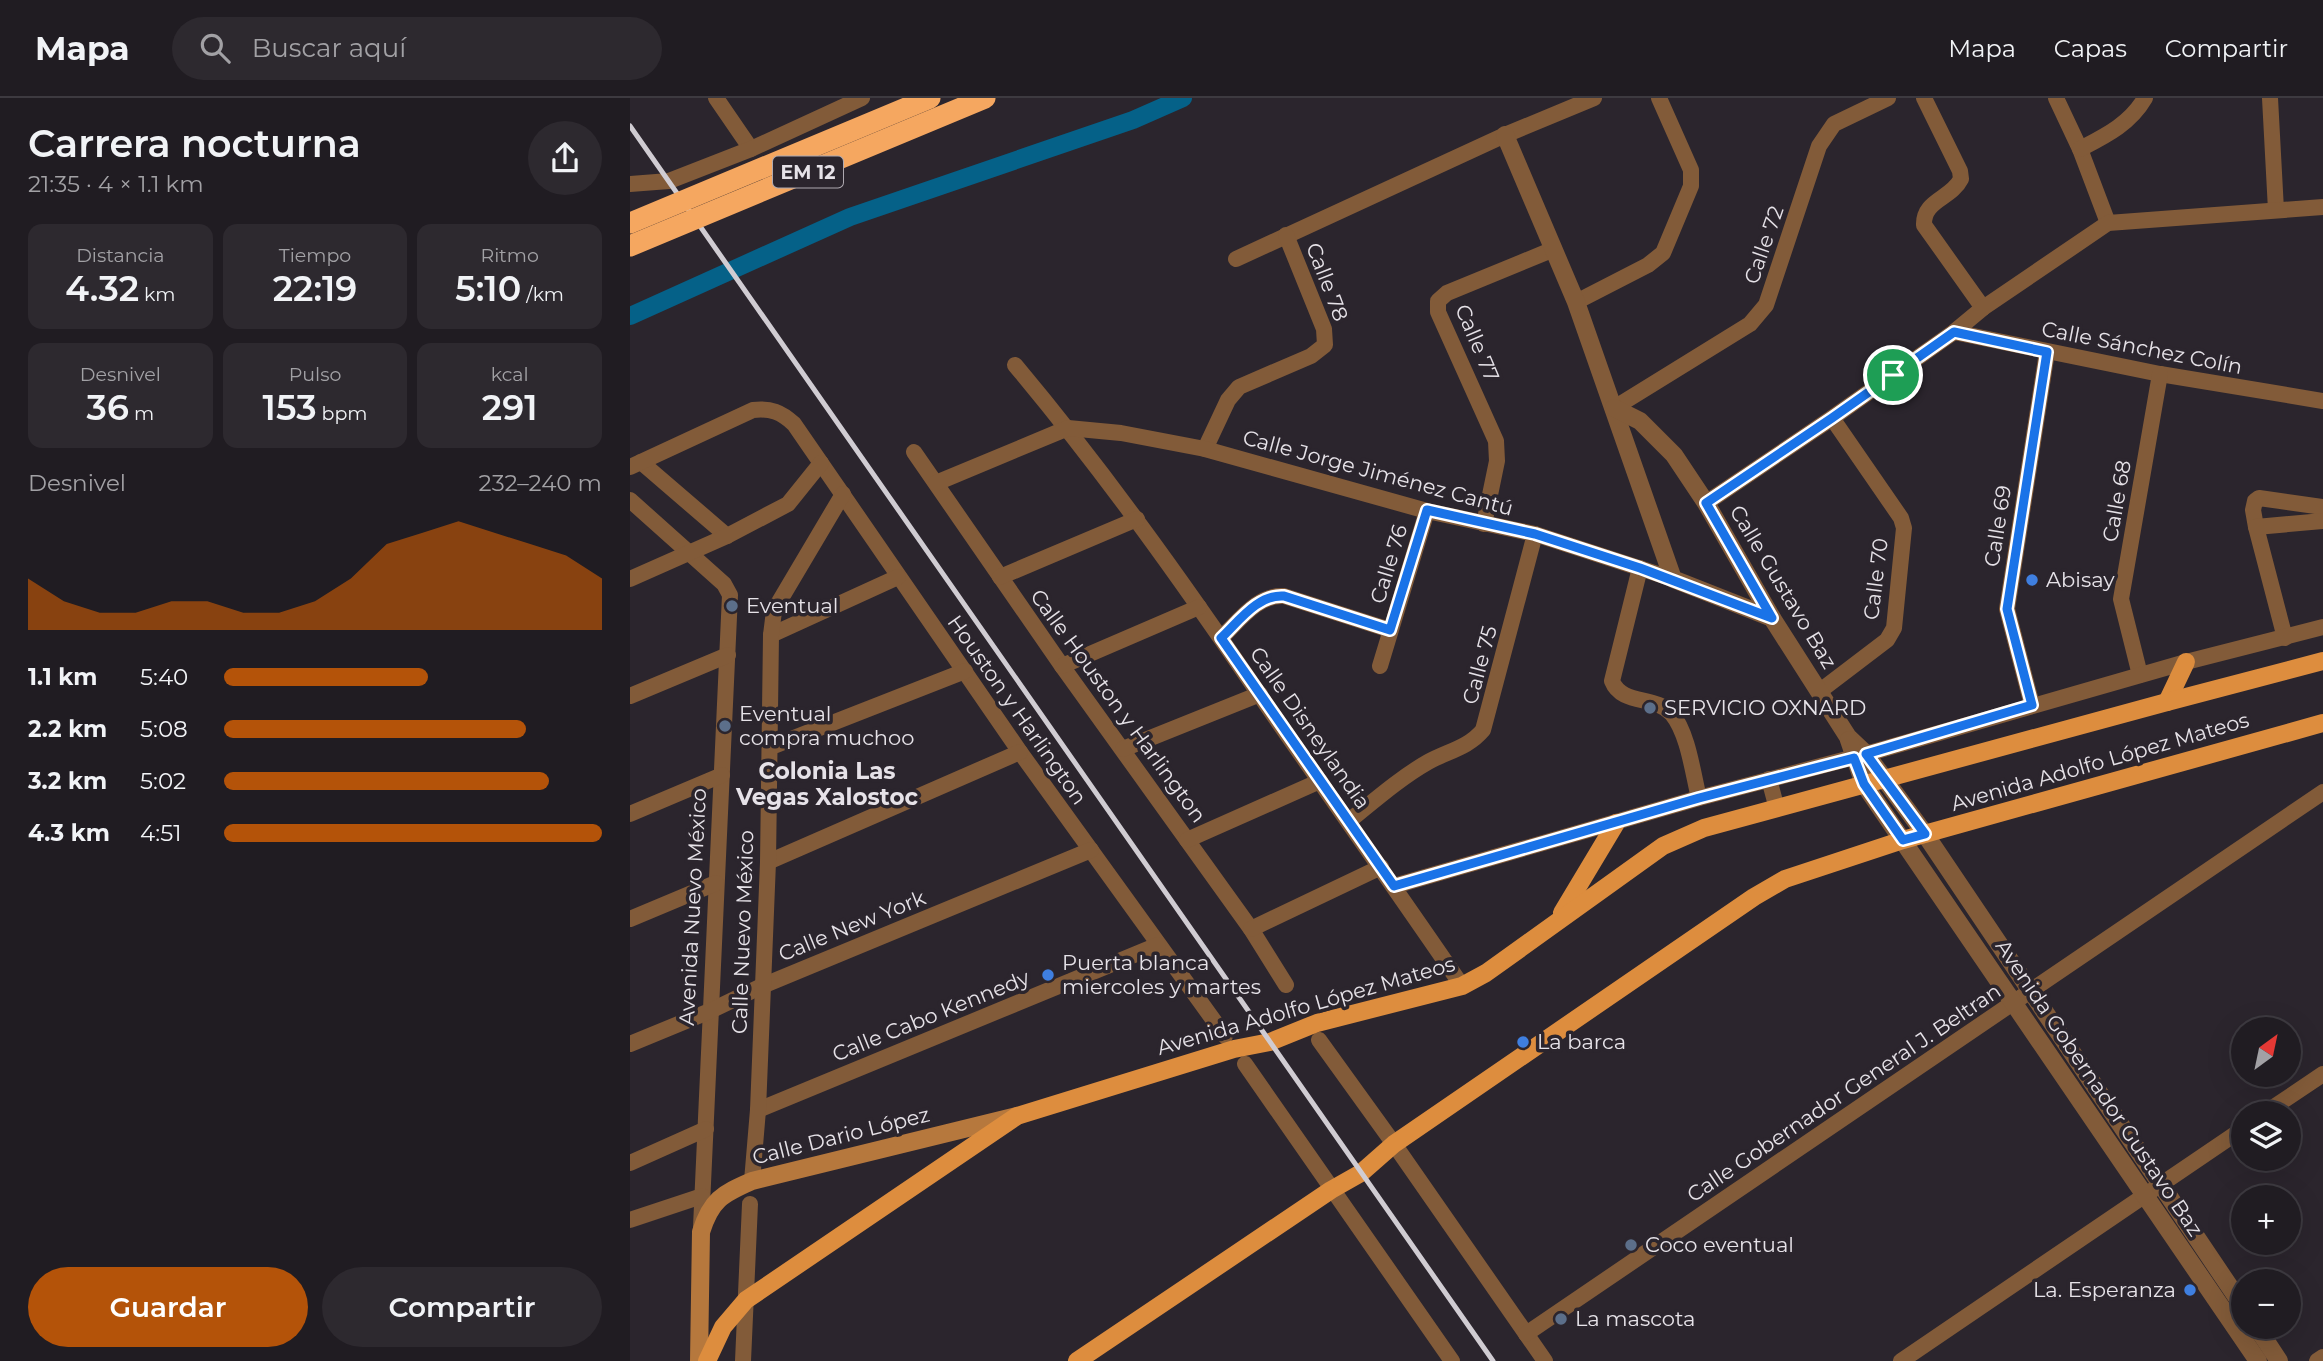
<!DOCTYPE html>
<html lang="es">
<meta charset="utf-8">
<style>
:root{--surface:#201c22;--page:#2d292f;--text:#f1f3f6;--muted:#a2a1a5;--line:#3d3a40;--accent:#b45309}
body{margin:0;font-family:Montserrat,sans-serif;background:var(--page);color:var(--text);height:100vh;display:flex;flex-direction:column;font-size:26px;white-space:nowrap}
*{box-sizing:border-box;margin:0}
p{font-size:23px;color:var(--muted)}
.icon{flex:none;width:38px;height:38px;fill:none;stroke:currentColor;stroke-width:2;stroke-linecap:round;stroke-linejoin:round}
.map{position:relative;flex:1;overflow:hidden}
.sheet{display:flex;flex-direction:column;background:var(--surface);width:630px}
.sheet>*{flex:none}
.needle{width:46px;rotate:33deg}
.controls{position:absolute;left:1601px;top:919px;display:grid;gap:14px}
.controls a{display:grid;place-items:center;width:70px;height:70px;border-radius:50%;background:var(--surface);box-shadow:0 7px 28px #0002,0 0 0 2px var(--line);font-size:35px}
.pin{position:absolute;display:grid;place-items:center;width:60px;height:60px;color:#fff;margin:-30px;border:4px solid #fff;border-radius:50%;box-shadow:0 2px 7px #0007}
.round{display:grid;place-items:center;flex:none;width:74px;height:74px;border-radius:37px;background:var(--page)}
.overview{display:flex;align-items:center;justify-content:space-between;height:119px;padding:0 28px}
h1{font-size:38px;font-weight:600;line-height:52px}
.figures{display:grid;grid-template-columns:repeat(3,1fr);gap:10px;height:119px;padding:7px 28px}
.figures div{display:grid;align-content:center;border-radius:14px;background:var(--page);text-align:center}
.figures b{font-size:35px;font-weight:600}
.figures small{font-size:19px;font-weight:400}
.figures p{font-size:19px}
.chart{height:196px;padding:14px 28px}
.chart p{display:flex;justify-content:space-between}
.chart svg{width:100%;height:126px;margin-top:7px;fill:var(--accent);opacity:.7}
.action{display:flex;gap:14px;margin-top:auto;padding:14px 28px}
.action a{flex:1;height:80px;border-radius:42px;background:var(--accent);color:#fff;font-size:28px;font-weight:600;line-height:80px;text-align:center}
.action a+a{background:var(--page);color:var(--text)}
ul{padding:0 28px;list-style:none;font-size:23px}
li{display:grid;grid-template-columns:112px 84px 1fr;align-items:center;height:52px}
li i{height:18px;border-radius:9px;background:var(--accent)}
header{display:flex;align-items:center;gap:42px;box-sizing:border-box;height:98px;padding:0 35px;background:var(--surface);border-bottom:2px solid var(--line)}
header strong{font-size:33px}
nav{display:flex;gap:38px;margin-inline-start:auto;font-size:24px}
.search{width:490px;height:63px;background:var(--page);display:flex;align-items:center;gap:18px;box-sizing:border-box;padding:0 24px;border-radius:38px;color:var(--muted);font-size:26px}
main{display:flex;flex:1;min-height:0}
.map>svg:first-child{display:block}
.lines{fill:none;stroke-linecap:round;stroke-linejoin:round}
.canal{stroke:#056188;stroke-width:18}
.minor{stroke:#825b39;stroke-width:16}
.tertiary{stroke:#825b39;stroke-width:18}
.secondary{stroke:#b6783d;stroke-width:18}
.primary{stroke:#dd8d3e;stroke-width:18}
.rail{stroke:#d0ccd2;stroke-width:5}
.motorway-bridge{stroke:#f5a760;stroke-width:21}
.route-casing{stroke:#fff;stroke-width:14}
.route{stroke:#1a73e8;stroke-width:9}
.shop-dot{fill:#3f7fe0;stroke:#2b252d;stroke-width:2.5}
.service-dot{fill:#5c6f8a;stroke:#2b252d;stroke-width:2.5}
.labels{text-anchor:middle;stroke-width:7;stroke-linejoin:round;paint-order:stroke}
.shield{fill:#2b252d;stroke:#aea9b0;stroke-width:2}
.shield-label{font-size:19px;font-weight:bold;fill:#e6e2e8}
.street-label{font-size:21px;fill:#e6e2e8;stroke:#2b252d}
.poi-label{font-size:21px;fill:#e6e2e8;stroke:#2b252d;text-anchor:start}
.neighbourhood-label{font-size:23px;font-weight:bold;fill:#e6e2e8;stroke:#2b252d}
</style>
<header>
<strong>Mapa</strong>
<div class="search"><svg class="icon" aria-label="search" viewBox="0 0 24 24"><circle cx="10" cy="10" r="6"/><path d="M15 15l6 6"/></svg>Buscar aquí</div>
<nav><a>Mapa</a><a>Capas</a><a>Compartir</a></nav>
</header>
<main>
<section class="sheet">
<div class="overview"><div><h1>Carrera nocturna</h1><p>21:35 · 4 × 1.1 km</p></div><a class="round"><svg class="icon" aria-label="share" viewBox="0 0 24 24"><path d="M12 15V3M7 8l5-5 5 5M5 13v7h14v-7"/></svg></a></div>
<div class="figures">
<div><p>Distancia</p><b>4.32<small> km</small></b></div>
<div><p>Tiempo</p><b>22:19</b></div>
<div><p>Ritmo</p><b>5:10<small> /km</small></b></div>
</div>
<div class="figures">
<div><p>Desnivel</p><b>36<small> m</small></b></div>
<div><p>Pulso</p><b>153<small> bpm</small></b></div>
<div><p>kcal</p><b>291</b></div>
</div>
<div class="chart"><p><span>Desnivel</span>232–240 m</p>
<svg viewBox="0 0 160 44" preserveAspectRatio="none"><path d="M0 44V26L10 34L20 38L30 38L40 34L50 34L60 38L70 38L80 34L90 26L100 14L110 10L120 6L130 10L140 14L150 18L160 26V44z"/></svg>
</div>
<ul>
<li><b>1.1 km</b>5:40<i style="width:54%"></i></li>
<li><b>2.2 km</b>5:08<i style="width:80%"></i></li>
<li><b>3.2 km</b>5:02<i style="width:86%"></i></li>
<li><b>4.3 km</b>4:51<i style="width:100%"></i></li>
</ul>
<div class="action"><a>Guardar</a><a>Compartir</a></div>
</section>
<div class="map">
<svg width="1693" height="1263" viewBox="0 0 1693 1263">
<rect width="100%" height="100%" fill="#2b252d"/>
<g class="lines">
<path class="canal" d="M0,218L220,119L503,22L553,0"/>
<g class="minor">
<path d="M86,0L121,51"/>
<path d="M1294,0L1330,73L1331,81C1321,101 1293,102 1294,127L1353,210"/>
<path d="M1426,0L1450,51L1478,125"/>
<path d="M1640,0L1646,112"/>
<path d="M1450,51C1475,38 1500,26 1515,0"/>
<path d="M0,86L39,83L121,51L232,0"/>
<path d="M606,161L875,37L964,0"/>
<path d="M946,204L1018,167L1033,155L1061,88V72L1029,0"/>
<path d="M1324,234L1530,276L1693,303"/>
<path d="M385,267C473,372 552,483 629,596C696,693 765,790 832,888"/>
<path d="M984,310L1120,226L1136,207L1189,48L1204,26L1258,0"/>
<path d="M575,351L598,302L609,289L681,258L695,247L694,231L656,137"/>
<path d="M284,354L432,568L621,831L656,887"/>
<path d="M11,364L97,438"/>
<path d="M0,369L123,312C141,310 151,314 164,326L390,654L595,938"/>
<path d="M306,385L438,330L491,335L575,351L797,413L905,436L1043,481"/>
<path d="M0,402L94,486L100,497L71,1129"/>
<path d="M1076,405L1202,320L1324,234L1353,210L1478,125L1693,109"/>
<path d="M854,426L867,363L866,343L808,214V203L817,195L924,151"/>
<path d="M1626,429L1623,412L1625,403L1629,400L1693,409"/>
<path d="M1010,470L982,583C992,608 1026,597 1042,616C1058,635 1063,676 1069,700"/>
<path d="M370,479L507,421"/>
<path d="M0,481L97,438L158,406L191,365"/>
<path d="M141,537L268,479"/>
<path d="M591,540C609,523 628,496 654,498L760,532"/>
<path d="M1655,540L1626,429L1693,423"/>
<path d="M432,568L569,509"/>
<path d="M750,568L797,413"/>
<path d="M1510,577L1491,501L1530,276"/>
<path d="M1190,593L1257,542L1264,530L1274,430L1271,420L1202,320"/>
<path d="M0,598L98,557"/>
<path d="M1402,607L1377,511L1417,254"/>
<path d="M141,649L335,573"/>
<path d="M493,651L630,596"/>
<path d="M1139,681L1147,711"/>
<path d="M0,716L92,677"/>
<path d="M719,723C745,702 770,680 798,664C818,653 838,650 853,632L905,436"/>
<path d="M557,742L690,683"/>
<path d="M138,764L390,654"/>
<path d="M764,788L1069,700L1236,656L1556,564L1693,529"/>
<path d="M0,821L86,785"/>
<path d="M621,831L751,769"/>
<path d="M689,942L764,1046L915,1263"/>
<path d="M0,946L80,913L132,888L461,752"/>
<path d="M615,966L822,1263"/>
<path d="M128,1012L528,847"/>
<path d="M1635,1015L1693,976"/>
<path d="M0,1065L76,1031"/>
<path d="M122,1083L128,1012L138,764L141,537L144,513L149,504L213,396"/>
<path d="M0,1122L72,1098"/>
<path d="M896,1236L1693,694"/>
<path d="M113,1263L120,1106"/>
<path d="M1271,1263L1614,1030"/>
<path d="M1687,1263L1693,1259"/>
</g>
<g class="tertiary">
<path d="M875,37L946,204L1043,481L1142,520"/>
<path d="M984,310L1010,323L1044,357L1076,405L1142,520L1218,639L1236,656L1295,736L1614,1210"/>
<path d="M1219,642L1234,686L1628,1263"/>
<path d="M1626,1228L1649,1263"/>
</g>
<path class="secondary" d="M69,1263L71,1134C81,1102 92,1096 122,1083L387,1018"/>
<g class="primary">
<path d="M1537,604L1556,564"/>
<path d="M932,815L986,725"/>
<path d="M77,1263L93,1229L116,1202L387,1018L604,951L640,944L687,925L832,888L856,875L1033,748L1074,730L1537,604L1693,563"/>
<path d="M447,1263L701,1092L731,1075L764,1046L1124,799L1155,781L1273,742L1693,625"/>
</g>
<path class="rail" d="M0,28L863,1263"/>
<g class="motorway-bridge">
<path d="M0,125L300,0"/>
<path d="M0,148L355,0"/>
</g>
</g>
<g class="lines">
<defs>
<path id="route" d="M1324,234L1417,254L1377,511L1402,607L1236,656L1295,736L1273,742L1234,686L1224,660L1069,700L764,788L591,540C609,523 628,496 654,498L760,532L797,412L905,436L1010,470L1142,520L1076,405L1202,320Z"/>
</defs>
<use href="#route" class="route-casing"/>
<use href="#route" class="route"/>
</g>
<g class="shop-dot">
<circle cx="1402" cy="482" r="7"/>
<circle cx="418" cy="877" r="7"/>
<circle cx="893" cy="944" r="7"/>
<circle cx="1560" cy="1192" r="7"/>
</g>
<g class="service-dot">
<circle cx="102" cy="508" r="7"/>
<circle cx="1020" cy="610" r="7"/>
<circle cx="95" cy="628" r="7"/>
<circle cx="1001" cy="1147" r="7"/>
<circle cx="931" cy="1221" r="7"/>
</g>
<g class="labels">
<rect class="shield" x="143" y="58.5" width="70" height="31" rx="5"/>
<g class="shield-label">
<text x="178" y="81">EM 12</text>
</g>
<g class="street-label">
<text transform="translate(1134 147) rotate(-71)" y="7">Calle 72</text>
<text transform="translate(697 184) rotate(69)" y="7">Calle 78</text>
<text transform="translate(847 245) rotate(67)" y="7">Calle 77</text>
<text transform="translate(1512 250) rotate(11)" y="7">Calle Sánchez Colín</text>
<text transform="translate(748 375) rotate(15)" y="7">Calle Jorge Jiménez Cantú</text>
<text transform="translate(1487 403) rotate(-80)" y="7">Calle 68</text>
<text transform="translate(1368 428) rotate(-81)" y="7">Calle 69</text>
<text transform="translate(759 466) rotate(-73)" y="7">Calle 76</text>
<text transform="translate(1246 481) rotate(-83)" y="7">Calle 70</text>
<text transform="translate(1153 489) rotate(59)" y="7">Calle Gustavo Baz</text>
<text transform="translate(850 567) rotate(-75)" y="7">Calle 75</text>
<text transform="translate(488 608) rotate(54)" y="7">Calle Houston y Harlington</text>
<text transform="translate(387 612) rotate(55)" y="7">Houston y Harlington</text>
<text transform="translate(680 630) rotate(55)" y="7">Calle Disneylandia</text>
<text transform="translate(1470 664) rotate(-16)" y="7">Avenida Adolfo López Mateos</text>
<text transform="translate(63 809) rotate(-87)" y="7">Avenida Nuevo México</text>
<text transform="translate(222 828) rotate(-22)" y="7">Calle New York</text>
<text transform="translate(113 834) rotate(-88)" y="7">Calle Nuevo México</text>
<text transform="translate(676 908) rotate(-16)" y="7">Avenida Adolfo López Mateos</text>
<text transform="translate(301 918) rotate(-22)" y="7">Calle Cabo Kennedy</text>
<text transform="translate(1469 990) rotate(56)" y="7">Avenida Gobernador Gustavo Baz</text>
<text transform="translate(1214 995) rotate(-34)" y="7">Calle Gobernador General J. Beltran</text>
<text transform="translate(211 1038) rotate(-14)" y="7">Calle Dario López</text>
</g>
<g class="poi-label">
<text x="1416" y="489">Abisay</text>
<text x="116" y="515">Eventual</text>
<text x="1034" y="617">SERVICIO OXNARD</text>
<text x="109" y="623">Eventual<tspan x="109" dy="24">compra muchoo</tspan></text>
<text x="432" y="872">Puerta blanca<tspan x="432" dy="24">miercoles y martes</tspan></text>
<text x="907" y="951">La barca</text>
<text x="1015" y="1154">Coco eventual</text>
<text x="1546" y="1199" text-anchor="end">La. Esperanza</text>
<text x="945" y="1228">La mascota</text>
</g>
<g class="neighbourhood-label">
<text x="197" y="681">Colonia Las<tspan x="197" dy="26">Vegas Xalostoc</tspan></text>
</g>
</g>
</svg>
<div class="controls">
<a><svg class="needle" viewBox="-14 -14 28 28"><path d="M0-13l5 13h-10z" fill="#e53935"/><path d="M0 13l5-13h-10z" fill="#a2a1a5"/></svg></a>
<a><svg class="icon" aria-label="layers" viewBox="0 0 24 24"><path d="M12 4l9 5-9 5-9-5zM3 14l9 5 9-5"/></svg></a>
<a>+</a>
<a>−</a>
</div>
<div class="pin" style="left:1263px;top:277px;background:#1e9e55"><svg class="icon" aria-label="arrive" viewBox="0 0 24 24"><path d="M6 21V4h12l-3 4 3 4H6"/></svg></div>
</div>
</main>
